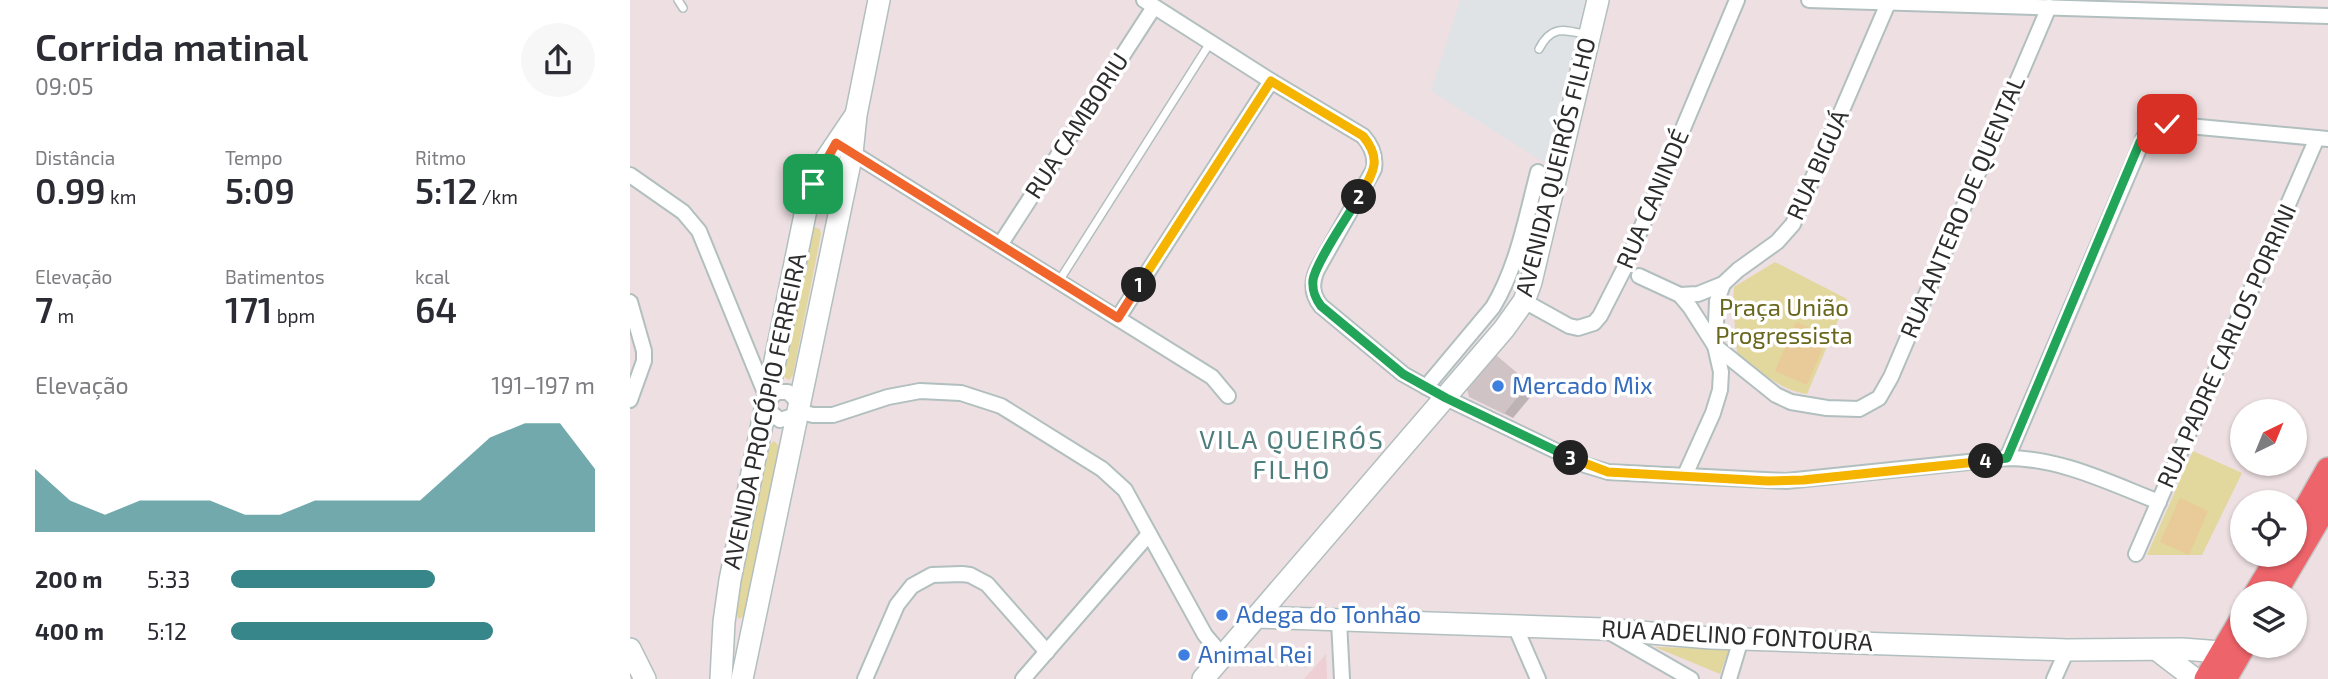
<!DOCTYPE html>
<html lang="pt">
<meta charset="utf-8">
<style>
:root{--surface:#fff;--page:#f7f7f7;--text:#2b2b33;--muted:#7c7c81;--accent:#36868a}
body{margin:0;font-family:"Exo 2",sans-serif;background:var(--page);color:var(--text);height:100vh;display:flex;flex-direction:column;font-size:26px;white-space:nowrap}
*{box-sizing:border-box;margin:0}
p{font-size:23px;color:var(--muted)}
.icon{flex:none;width:38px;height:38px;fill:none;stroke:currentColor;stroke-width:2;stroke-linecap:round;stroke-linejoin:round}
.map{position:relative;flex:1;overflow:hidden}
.sheet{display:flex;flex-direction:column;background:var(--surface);width:630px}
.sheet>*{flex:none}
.needle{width:46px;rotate:43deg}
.tools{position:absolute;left:1600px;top:399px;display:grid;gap:14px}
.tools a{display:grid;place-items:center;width:77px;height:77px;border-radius:50%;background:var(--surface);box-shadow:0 2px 5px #0004;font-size:35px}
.pin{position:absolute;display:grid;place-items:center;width:60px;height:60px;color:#fff;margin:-30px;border-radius:14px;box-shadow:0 4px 10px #0006}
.km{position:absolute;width:35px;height:35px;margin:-18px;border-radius:50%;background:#222;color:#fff;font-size:19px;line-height:35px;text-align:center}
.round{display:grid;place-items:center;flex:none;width:74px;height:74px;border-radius:37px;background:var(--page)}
.headline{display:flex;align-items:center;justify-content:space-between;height:119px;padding:0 35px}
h1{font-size:38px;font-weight:600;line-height:52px}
.metrics{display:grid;grid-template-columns:repeat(3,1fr);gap:10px;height:119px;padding:7px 35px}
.metrics div{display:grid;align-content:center}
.metrics b{font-size:35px;font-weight:600}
.metrics small{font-size:19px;font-weight:400}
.metrics p{font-size:19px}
.chart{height:196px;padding:14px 35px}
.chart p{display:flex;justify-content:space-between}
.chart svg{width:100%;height:126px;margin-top:7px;fill:var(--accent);opacity:.7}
ul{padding:0 35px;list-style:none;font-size:23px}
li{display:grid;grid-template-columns:112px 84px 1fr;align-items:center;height:52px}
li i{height:18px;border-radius:9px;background:var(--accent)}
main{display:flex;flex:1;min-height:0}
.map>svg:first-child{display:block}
.industrial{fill:#dfe3e6}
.education{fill:#eecfd3}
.green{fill:#e2d79d}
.pitch{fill:#e9ca99}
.shadow{fill:#0003}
.building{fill:#d0c3c6}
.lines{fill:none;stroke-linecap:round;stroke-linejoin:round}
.lane-casing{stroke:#b2bfbf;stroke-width:10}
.street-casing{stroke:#b2bfbf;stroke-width:18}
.secondary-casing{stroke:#b2bfbf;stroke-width:24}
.primary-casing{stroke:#c4c4c4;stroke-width:26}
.lane{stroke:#fff;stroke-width:7}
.street{stroke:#fff;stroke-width:14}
.secondary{stroke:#fff;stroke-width:21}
.primary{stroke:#ed646a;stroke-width:23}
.split-1-casing{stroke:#fff;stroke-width:14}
.split-2-casing{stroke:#fff;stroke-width:14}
.split-3-casing{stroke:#fff;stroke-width:14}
.split-4-casing{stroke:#fff;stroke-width:14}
.split-5-casing{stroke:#fff;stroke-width:14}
.split-1{stroke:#f0652b;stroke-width:9}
.split-2{stroke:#f5b400;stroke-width:9}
.split-3{stroke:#22a559;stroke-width:9}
.split-4{stroke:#f5b400;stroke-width:9}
.split-5{stroke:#22a559;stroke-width:9}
.shop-dot{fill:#3f7fe0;stroke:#fff;stroke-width:2.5}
.labels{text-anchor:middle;stroke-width:7;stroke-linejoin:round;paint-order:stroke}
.street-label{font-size:24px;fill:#2c2c2c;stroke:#fff}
.park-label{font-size:24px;fill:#68671d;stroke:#fff}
.shop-label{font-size:24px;fill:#366cbe;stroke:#fff;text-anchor:start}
.neighbourhood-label{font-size:26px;letter-spacing:2px;fill:#4d7c7c;stroke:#fff}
</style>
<main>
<section class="sheet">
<div class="headline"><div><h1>Corrida matinal</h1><p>09:05</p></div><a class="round"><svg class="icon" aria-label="share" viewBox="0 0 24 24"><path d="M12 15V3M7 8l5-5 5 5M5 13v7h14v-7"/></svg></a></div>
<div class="metrics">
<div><p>Distância</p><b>0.99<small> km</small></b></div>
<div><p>Tempo</p><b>5:09</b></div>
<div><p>Ritmo</p><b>5:12<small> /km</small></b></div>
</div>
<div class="metrics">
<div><p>Elevação</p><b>7<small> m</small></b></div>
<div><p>Batimentos</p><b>171<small> bpm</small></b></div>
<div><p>kcal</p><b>64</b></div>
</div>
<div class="chart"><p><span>Elevação</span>191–197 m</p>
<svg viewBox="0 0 160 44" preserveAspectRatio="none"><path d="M0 44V22L10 33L20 38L30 33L40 33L50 33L60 38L70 38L80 33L90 33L100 33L110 33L120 22L130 11L140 6L150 6L160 22V44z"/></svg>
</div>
<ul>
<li><b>200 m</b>5:33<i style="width:56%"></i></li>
<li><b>400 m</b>5:12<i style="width:72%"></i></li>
</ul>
</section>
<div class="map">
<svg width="1698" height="679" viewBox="0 0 1698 679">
<rect width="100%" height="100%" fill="#eddfe2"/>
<path class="industrial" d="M830,0H955L915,163L801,91Z"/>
<path class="education" d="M696,654L697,679H674Z"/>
<g class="green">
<path d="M184,227L190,229L191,234L163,375L159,380L154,377L153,374L182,230Z"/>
<path d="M1145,262L1217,299L1177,394C1150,391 1128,369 1107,353L1103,302L1104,287Z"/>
<path d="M144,441L149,446L114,616L109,619L106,615V604L138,446Z"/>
<path d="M1563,451L1612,473L1572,555H1517Z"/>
<path d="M1025,647L1099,649L1090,674Z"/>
</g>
<g class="pitch">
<path d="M1166,322L1198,336L1177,385L1145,371Z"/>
<path d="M1550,498L1578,511L1559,555L1530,542Z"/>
</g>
<path class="shadow" d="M867,357L907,389L883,418L850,401Z"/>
<path class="building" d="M866,355L899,383L874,414L839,397L837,389Z"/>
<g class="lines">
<defs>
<g id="lane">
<path d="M48,0L53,8"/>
<path d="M909,49C922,24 935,30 958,35"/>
<path d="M429,281L580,43"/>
</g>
<g id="street">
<path d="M514,0L641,81L733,136C742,146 746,156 744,169L687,270C681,284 682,295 691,306L773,374L816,398L955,465L978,472L1156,481L1377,458C1431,458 1480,483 1529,502"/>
<path d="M1179,0L1698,16"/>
<path d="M216,149L582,377L598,396"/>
<path d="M0,175L53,212L69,231L138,400L140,412L150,420L163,416L167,411"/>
<path d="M370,245L524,7"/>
<path d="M1009,276L1050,295L1060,307L1085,346L1146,395L1161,402L1197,408L1229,409L1249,398L1261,377L1419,7"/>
<path d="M1050,295L1068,294L1093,284"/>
<path d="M894,301L939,326L948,328L964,323L970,316L994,269L1107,0"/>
<path d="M0,302L14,351V361L0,400"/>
<path d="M488,318L641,81"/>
<path d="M796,387L863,307C887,267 896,218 908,172"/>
<path d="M138,400L147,392H158L166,400L167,410"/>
<path d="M167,411L183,415H203L258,397L290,391L331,393L371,406L472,469L495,490L575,635L593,656"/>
<path d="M1377,458L1515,135L1528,126L1537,124L1698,139"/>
<path d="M1055,475L1083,413L1090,390L1091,372L1085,346L1087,301L1093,284L1108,270L1147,242L1163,224L1259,1"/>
<path d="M1506,554L1687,138"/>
<path d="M709,621L712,679"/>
<path d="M885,626L908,679"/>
<path d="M981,633L1061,679"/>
<path d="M235,679L267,605L282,586L302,575L332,574L340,575L357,584L417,652"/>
<path d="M393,679L519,534"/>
<path d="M1099,679L1111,639"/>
<path d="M1424,679L1437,650"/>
</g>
<g id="secondary">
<path d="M626,617L973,629L1081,638L1437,650L1552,649L1591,652L1605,658"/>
<path d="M0,649L15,679"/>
<path d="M1527,650L1565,679"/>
<path d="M91,679L94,622L100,580L179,195L190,168L225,116"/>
<path d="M112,679L222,153L226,115L249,0"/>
<path d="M573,679L874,329L894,301L901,282L968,0"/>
</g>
<g id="primary">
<path d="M1664,529L1698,469"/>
<path d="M1626,593L1649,555"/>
<path d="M1645,593L1698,503"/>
<path d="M1576,679L1612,618"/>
<path d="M1595,679L1614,646"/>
</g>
</defs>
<use href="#lane" class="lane-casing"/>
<use href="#street" class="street-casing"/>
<use href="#secondary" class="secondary-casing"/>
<use href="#primary" class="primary-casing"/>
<use href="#lane" class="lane"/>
<use href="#street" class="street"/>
<use href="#secondary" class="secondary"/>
<use href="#primary" class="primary"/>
</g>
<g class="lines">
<defs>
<path id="split-1" d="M183,184L206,143L488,318L509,285"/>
<path id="split-2" d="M509,285L641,81L733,136C753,160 743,173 729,197"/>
<path id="split-3" d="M729,197C718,216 686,262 683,280C682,291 685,298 691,306L773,374L816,398L941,458"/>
<path id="split-4" d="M941,458L978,472L1138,481L1173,480L1356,461"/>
<path id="split-5" d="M1356,461L1377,458L1510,142L1520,130L1537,124"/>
</defs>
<use href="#split-1" class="split-1-casing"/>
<use href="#split-2" class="split-2-casing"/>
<use href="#split-3" class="split-3-casing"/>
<use href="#split-4" class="split-4-casing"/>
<use href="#split-5" class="split-5-casing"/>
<use href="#split-1" class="split-1"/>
<use href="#split-2" class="split-2"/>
<use href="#split-3" class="split-3"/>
<use href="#split-4" class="split-4"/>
<use href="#split-5" class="split-5"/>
</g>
<g class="shop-dot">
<circle cx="868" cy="386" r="7"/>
<circle cx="592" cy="615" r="7"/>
<circle cx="554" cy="655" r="7"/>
</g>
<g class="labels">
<g class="street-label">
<text transform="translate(447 126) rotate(-57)" y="8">RUA CAMBORIU</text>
<text transform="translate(1188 165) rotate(-66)" y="8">RUA BIGUÁ</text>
<text transform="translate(926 167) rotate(-76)" y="8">AVENIDA QUEIRÓS FILHO</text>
<text transform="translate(1023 199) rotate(-67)" y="8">RUA CANINDÉ</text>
<text transform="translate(1333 207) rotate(-67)" y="8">RUA ANTERO DE QUENTAL</text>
<text transform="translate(1597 346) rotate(-66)" y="8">RUA PADRE CARLOS PORRINI</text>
<text transform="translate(135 411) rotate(-78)" y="8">AVENIDA PROCÓPIO FERREIRA</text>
<text transform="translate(1107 636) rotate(3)" y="8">RUA ADELINO FONTOURA</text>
</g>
<g class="park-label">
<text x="1154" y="316">Praça União<tspan x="1154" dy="28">Progressista</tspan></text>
</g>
<g class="shop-label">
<text x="882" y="394">Mercado Mix</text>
<text x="606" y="623">Adega do Tonhão</text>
<text x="568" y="663">Animal Rei</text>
</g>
<g class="neighbourhood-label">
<text x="662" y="449">VILA QUEIRÓS<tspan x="662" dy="30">FILHO</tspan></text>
</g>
</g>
</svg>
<div class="tools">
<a><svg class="needle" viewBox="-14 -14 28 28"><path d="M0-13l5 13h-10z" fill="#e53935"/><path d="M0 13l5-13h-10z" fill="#7c7c81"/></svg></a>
<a><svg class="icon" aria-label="locate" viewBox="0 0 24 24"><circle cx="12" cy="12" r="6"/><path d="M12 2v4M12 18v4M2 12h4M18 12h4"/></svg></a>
<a><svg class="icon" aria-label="layers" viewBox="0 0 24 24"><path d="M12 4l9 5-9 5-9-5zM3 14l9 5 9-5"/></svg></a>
</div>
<div class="pin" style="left:183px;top:184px;background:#1e9e55"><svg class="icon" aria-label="arrive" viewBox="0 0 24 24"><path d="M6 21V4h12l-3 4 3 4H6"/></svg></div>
<div class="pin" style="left:1537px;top:124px;background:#d93025"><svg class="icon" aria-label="check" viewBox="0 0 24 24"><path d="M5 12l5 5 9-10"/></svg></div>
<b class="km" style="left:509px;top:285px">1</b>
<b class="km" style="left:729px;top:197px">2</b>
<b class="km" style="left:941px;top:458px">3</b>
<b class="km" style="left:1356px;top:461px">4</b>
</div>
</main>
